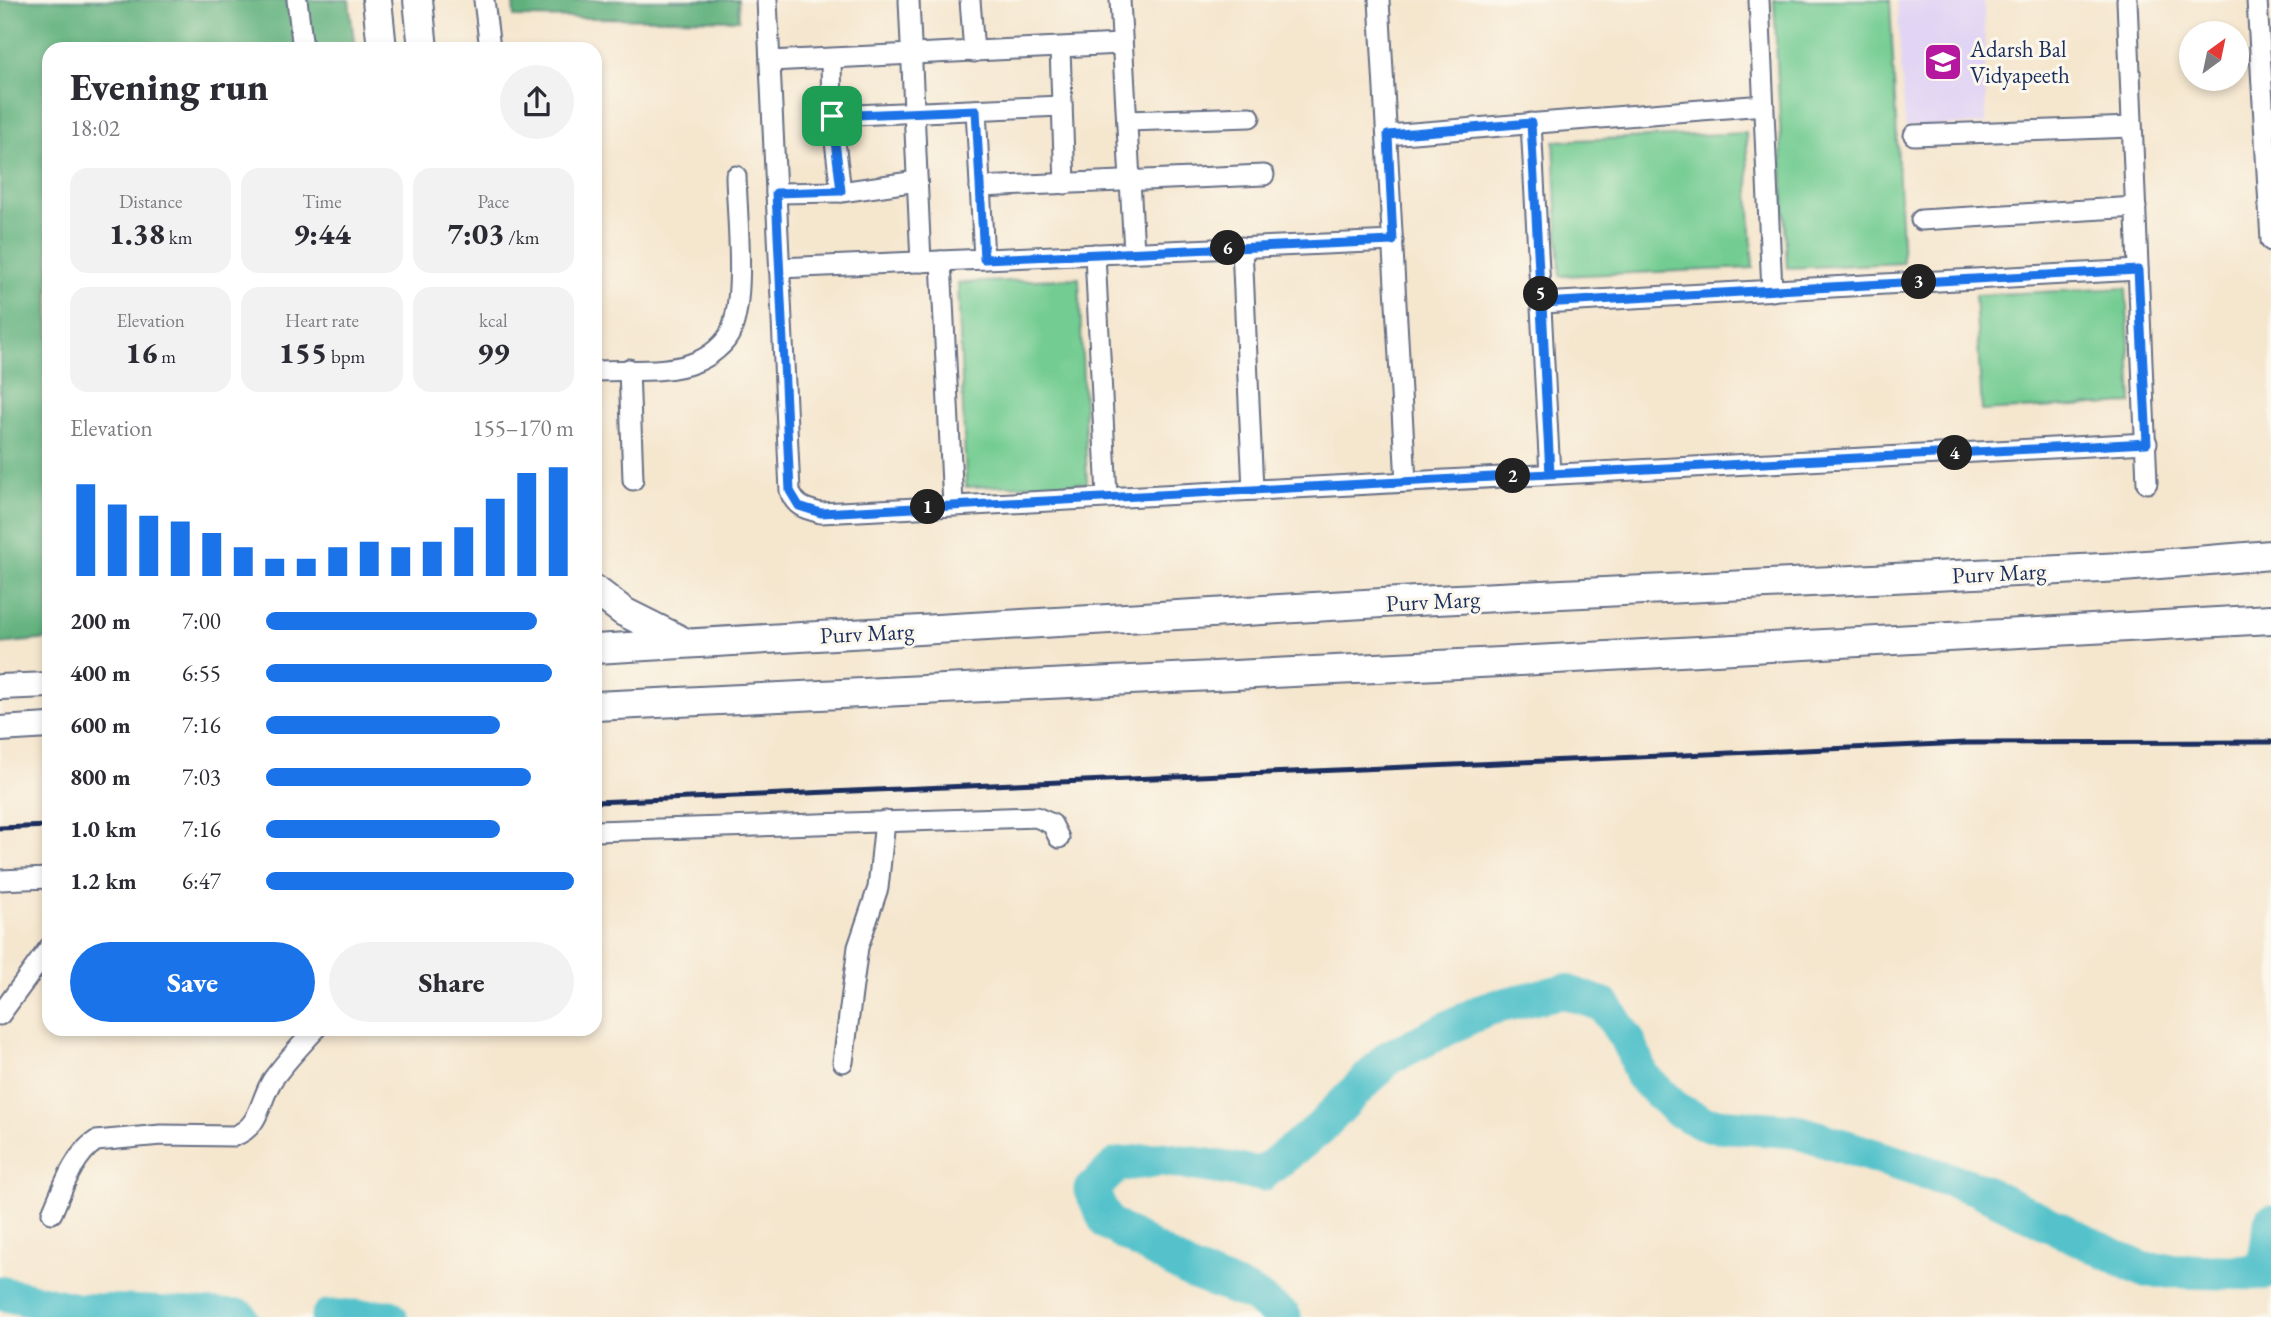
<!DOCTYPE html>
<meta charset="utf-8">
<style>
:root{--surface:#fff;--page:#f2f2f3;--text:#2b2b33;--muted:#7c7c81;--accent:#1a73e8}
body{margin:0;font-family:"EB Garamond",serif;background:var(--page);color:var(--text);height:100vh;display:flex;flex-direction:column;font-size:26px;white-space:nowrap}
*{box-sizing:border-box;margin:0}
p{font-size:23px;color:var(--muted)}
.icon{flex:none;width:38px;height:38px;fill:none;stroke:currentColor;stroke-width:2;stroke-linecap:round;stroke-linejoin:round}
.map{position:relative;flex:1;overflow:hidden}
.drawer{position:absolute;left:42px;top:42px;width:560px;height:994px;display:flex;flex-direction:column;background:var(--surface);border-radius:21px;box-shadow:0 4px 10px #0003}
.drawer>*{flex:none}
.needle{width:46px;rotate:33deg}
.fabs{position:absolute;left:2179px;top:21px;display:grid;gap:14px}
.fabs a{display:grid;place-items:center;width:70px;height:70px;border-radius:50%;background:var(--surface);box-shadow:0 4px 10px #0003;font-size:35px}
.pin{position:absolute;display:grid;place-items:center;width:60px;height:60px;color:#fff;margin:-30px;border-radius:14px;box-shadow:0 4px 10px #0006}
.km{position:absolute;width:35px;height:35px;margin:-18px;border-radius:50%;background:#222;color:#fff;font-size:19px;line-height:35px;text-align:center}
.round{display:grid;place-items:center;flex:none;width:74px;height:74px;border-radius:37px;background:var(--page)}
.summary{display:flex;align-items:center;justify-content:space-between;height:119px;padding:0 28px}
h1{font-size:38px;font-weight:800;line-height:52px}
.stats{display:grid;grid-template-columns:repeat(3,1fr);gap:10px;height:119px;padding:7px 28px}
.stats div{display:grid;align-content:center;border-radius:18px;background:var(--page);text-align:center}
.stats b{font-size:30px;font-weight:800}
.stats small{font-size:19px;font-weight:400}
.stats p{font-size:19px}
.chart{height:196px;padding:14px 28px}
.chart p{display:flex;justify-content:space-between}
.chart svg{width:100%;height:126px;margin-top:7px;stroke:var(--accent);stroke-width:6}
.primary-button{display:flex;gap:14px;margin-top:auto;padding:14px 28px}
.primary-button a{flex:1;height:80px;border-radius:42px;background:var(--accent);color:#fff;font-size:28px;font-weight:800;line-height:80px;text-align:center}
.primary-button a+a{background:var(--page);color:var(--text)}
ul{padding:0 28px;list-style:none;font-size:23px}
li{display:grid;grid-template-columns:112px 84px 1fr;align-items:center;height:52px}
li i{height:18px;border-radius:9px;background:var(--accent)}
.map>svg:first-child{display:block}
.built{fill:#e1d4f4}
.green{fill:#73cc92;stroke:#477e78;stroke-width:2}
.forest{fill:#5eb07c;stroke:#3c706d;stroke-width:2}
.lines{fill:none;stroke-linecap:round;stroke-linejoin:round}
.river{stroke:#55c2cb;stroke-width:35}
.minor-casing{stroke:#676f85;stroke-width:23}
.major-casing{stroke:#676f85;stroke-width:28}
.highway-casing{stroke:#676f85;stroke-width:32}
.minor{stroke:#fff;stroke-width:19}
.major{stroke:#fff;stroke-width:24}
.highway{stroke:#fff;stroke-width:28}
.rail{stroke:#1b2f5e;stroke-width:5}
.route-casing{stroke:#fff;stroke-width:14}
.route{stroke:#1a73e8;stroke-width:9}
.labels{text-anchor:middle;stroke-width:6;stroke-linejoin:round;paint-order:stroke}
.poi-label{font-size:23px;fill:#1b2f5e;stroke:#fbf7ec;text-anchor:start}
.street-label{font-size:23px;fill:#1b2f5e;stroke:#fbf7ec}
</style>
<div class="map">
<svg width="2271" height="1317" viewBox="0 0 2271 1317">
<rect width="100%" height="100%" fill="#fbf7ec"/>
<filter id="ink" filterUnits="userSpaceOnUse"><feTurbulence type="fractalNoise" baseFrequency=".0143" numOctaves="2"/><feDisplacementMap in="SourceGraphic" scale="14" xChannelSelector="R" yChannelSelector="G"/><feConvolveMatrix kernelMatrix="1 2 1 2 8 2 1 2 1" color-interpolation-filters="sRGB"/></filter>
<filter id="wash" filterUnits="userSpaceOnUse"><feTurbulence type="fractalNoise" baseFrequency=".00686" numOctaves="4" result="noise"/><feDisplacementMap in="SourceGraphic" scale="28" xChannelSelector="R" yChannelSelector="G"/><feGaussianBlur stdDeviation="1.57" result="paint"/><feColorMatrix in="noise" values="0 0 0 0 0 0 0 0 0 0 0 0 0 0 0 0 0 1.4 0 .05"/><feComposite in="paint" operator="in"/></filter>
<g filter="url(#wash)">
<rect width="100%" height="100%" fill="#f5e6ce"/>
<path class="built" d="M1897,0H1984L1986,124L1905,127Z"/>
<g class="green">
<path d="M1774,0H1890L1903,263L1787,268Z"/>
<path d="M1746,133L1753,268L1560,276L1554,141Z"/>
<path d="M1079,278L1087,483L966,487L958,283Z"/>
<path d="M2126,288L2132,403L1982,411L1975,295Z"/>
</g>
<g class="forest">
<path d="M0,0H349L355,49H49V639L0,644Z"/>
<path d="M513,0H738L739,20L514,17Z"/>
</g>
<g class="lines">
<g class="river">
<path d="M0,1293L76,1310L241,1317"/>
<path d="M328,1317H390"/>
<path d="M1284,1317L1251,1294L1192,1272L1107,1223L1091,1190L1117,1165L1162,1159L1262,1174L1319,1129L1388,1058L1486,1009L1564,991L1604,1005L1630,1044L1641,1075L1676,1109L1705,1124L1795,1131L1976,1188L2143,1270L2263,1273L2271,1222"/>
</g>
</g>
</g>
<g filter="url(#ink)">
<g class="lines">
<defs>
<g id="minor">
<path d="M297,0L303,49"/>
<path d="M484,0L490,49"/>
<path d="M767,0L790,491C795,507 806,509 821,513L2147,443"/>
<path d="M909,0L921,262"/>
<path d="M970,0L974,52"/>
<path d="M1120,0L1134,252"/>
<path d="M1379,0L1406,482"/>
<path d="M1759,0L1772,291"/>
<path d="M2127,0L2147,483"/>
<path d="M2257,0L2271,241"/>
<path d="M1060,49L1065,184"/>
<path d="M831,59L832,116L841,192"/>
<path d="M770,61L1121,44"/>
<path d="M976,110L984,259"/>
<path d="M832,116L1062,106"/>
<path d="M1127,121L1250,117"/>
<path d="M1531,123L1550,474"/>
<path d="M1388,135L1764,105"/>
<path d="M1914,135L2132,127"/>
<path d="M980,187L1264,175"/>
<path d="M776,193L841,192L917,181"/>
<path d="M1921,220L2136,207"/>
<path d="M1242,247L1253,490"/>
<path d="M1095,254L1107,497"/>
<path d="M941,261L953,505"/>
<path d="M779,268L1393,241"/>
<path d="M1542,303L2138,270"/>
<path d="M629,369L633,480"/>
<path d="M595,371C626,369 667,374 696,362C709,357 726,344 731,331C746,295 737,217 736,176"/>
<path d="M595,831L1036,817L1052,824L1059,838"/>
<path d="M0,880L49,878"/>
<path d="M0,1015L49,948"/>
<path d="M843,1062L858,947L878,888L885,821"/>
<path d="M52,1213C62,1190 74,1154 96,1141L161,1135L234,1136C261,1127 259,1100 273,1079C286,1061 301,1045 316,1029"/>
</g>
<g id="major">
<path d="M0,687L49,685"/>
<path d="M0,729L49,726"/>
</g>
<g id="highway">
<path d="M377,0L382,49"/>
<path d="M418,0L423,49"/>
<path d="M595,590L624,612L686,643"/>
<path d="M595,649L1416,601L2122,567L2271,555"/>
<path d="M595,706L1500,662L2271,619"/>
</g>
</defs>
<use href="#minor" class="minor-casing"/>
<use href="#major" class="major-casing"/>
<use href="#highway" class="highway-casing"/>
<use href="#minor" class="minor"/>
<use href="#major" class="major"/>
<use href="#highway" class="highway"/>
<g class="rail">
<path d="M595,802L1965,743L2271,742"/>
<path d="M0,828L49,826"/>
</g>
</g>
</g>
<g class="lines" filter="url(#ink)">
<defs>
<path id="route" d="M832,116L841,191L776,193L790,491L799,506L821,513L1550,474L1542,303L2138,270L2147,443L1550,474L1531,123L1388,135L1393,241L984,259L976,110L832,116"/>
</defs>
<use href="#route" class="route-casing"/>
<use href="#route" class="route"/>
</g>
<defs>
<symbol id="school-square" viewBox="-11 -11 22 22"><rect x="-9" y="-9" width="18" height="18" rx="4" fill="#b5179e" stroke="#fbf7ec"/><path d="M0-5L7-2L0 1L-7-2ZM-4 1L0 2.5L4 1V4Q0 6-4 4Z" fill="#fff"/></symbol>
</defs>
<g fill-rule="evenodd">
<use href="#school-square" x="1921" y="40" width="44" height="44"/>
</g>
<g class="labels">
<g class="poi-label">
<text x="1970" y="57">Adarsh Bal<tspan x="1970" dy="26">Vidyapeeth</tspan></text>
</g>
<g class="street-label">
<text transform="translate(1999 573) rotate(-3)" y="8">Purv Marg</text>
<text transform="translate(1433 601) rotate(-3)" y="8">Purv Marg</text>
<text transform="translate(867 633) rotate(-3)" y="8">Purv Marg</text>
</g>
</g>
</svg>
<div class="fabs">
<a><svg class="needle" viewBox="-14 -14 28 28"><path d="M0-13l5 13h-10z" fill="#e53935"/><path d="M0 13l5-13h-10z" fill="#7c7c81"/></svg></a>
</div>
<div class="pin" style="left:832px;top:116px;background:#1e9e55"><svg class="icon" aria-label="arrive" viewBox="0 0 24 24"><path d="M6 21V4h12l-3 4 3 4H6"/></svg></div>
<b class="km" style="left:928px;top:507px">1</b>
<b class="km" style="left:1513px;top:476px">2</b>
<b class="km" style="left:1919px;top:282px">3</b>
<b class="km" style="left:1955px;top:453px">4</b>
<b class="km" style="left:1541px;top:294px">5</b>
<b class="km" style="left:1228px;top:248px">6</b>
<section class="drawer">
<div class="summary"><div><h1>Evening run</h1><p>18:02</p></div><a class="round"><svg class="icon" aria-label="share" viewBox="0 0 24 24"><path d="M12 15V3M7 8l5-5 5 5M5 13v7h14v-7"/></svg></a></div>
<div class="stats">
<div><p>Distance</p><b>1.38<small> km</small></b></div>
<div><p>Time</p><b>9:44</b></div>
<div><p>Pace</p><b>7:03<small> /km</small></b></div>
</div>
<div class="stats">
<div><p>Elevation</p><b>16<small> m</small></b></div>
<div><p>Heart rate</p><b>155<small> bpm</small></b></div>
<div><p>kcal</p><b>99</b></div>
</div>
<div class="chart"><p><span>Elevation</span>155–170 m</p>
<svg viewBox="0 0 160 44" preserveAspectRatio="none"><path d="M5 44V12M15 44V19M25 44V23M35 44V25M45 44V29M55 44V34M65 44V38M75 44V38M85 44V34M95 44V32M105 44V34M115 44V32M125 44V27M135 44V17M145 44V8M155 44V6"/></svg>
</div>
<ul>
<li><b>200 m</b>7:00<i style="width:88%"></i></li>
<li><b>400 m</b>6:55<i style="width:93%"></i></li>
<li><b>600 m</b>7:16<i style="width:76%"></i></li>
<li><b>800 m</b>7:03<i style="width:86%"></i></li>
<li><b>1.0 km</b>7:16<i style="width:76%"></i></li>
<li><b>1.2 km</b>6:47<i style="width:100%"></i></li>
</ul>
<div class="primary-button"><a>Save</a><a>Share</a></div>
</section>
</div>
